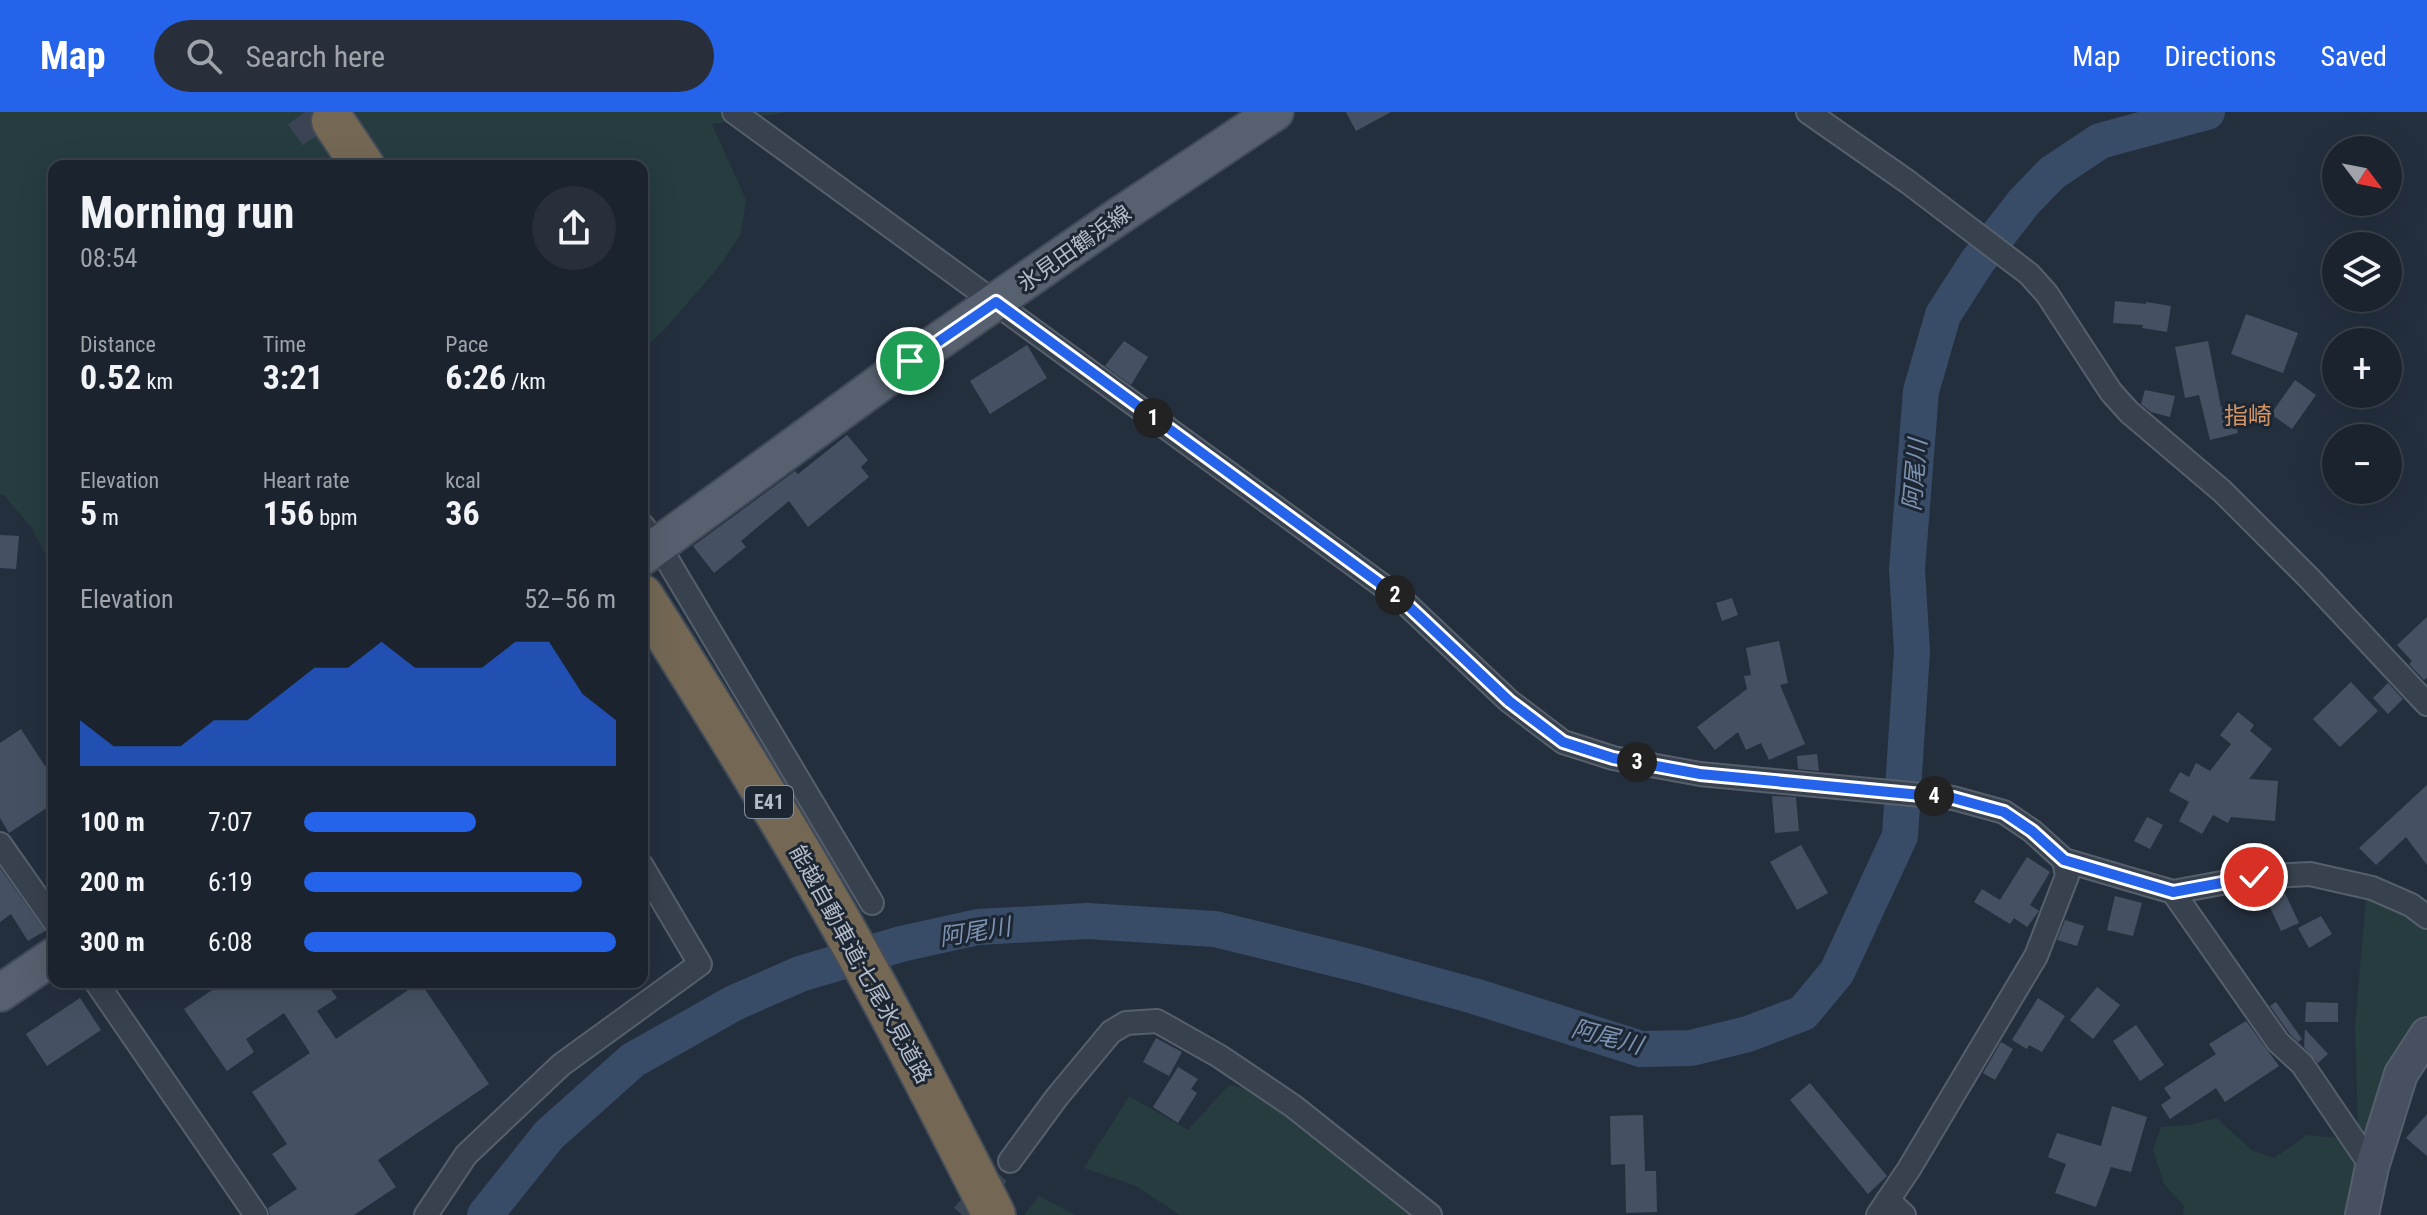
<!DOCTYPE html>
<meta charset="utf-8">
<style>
:root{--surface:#1b232e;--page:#282f3a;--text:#f1f3f6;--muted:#a0a4aa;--line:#39404a;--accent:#2563eb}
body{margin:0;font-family:"Roboto Condensed","Noto Sans JP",sans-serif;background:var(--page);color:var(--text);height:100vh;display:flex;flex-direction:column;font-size:30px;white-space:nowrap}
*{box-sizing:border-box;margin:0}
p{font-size:26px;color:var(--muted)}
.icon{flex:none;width:44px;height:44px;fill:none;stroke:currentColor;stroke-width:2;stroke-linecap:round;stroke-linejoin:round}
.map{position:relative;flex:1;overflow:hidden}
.panel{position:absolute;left:48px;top:48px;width:600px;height:828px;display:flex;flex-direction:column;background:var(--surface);border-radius:16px;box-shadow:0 8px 32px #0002,0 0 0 2px var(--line)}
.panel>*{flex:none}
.needle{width:52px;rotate:122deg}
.tools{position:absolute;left:2322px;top:24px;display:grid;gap:16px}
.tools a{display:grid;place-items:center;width:80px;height:80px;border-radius:50%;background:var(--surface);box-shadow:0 8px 32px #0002,0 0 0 2px var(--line);font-size:40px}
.pin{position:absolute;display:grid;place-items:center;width:68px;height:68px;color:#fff;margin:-34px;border:4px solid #fff;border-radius:50%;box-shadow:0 2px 8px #0007}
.km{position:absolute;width:40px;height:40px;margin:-20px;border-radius:50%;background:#222;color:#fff;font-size:22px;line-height:40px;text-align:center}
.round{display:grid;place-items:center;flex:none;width:84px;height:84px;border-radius:42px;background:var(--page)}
.summary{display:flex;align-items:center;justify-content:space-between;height:136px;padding:0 32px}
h1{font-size:44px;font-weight:700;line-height:60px}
.figures{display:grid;grid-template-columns:repeat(3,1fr);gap:12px;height:136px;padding:8px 32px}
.figures div{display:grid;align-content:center}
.figures b{font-size:34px;font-weight:700}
.figures small{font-size:22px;font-weight:400}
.figures p{font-size:22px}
.chart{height:224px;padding:16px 32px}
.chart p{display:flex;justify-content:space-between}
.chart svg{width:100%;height:144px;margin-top:8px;fill:var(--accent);opacity:.7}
ul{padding:0 32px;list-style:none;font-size:26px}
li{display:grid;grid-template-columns:128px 96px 1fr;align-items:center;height:60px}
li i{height:20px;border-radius:10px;background:var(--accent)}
header{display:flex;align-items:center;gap:48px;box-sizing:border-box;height:112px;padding:0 40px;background:var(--accent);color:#fff}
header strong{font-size:38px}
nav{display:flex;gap:44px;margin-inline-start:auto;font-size:28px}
.search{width:560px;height:72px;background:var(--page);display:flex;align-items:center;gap:20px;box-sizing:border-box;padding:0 28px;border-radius:44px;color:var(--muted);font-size:30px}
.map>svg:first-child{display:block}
.green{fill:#263c3f}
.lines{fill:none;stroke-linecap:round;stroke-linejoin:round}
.river{stroke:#394c67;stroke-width:36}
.building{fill:#455162}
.street-tunnel{stroke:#3a4453;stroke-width:22;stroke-dasharray:22 11;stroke-linecap:butt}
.highway-tunnel{stroke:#3a4453;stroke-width:42;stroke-dasharray:42 21;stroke-linecap:butt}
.street-casing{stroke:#565f6c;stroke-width:26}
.secondary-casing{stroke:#565f6c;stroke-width:36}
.primary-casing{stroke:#414a57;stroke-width:40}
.highway-casing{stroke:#434c59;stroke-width:46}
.street{stroke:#38414e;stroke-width:22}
.secondary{stroke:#465061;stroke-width:32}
.primary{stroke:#56606e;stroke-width:36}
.highway{stroke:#746855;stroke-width:42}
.route-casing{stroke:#fff;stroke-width:16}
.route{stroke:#2563eb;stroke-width:10}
.labels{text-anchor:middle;stroke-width:6;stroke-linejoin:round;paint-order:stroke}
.shield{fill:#1d2633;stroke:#878f9c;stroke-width:2}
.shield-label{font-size:20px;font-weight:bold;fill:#b4bcc9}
.street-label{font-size:22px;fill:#b4bcc9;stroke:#1d2633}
.neighbourhood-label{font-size:24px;fill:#d59563;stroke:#1d2633}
.water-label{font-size:24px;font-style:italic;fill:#7c92b1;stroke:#1d2633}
</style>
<header>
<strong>Map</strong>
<div class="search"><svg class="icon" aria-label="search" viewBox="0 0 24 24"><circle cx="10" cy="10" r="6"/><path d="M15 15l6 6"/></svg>Search here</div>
<nav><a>Map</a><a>Directions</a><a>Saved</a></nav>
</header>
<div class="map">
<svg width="2427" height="1103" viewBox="0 0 2427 1103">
<rect width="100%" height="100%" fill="#242f3e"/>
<g class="green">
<path d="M0,0H789L712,12L746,88L741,122L721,152L666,216L642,238V54H54V457L31,415L3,382L0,383Z"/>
<path d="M2366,786L2417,805L2427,813V905L2399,939L2365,1031L2358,1020L2355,914Z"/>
<path d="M1229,973L1256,979L1412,1103H1180L1136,1074L1084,1056L1129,984L1188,1018Z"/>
<path d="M2217,1006L2251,1038L2274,1046L2307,1023L2338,1026L2358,1051L2349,1103H2183L2184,1094L2164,1072L2153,1037L2161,1015L2189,1013Z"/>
<path d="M1039,1084L1075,1103H1024Z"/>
</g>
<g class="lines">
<path class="river" d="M485,1103L549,1023L633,948L734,891L800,862L901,832L978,815L1087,809L1215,817L1361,853L1474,884L1641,937L1691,936L1748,922L1803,901L1837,860L1900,724L1912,539L1907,457L1921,279L1943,203L1977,150L2024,90L2052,61L2100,29L2207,0"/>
</g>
<g class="building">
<path d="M1346,0H1391L1356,19Z"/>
<path d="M2115,189L2146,192V190L2171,194L2167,220L2142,216L2143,213L2113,211Z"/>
<path d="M2246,202L2298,221L2283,261L2231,242Z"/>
<path d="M1124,229L1148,245L1131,273L1105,254Z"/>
<path d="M2208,229L2221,295L2231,293L2238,321L2210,328L2199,283L2185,286L2175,235Z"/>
<path d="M1027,233L1047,266L990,302L970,269Z"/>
<path d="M2295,268L2316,283L2292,317L2271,302Z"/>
<path d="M2145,278L2175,284L2170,305L2151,300L2141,292Z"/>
<path d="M847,323L868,348L861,355L869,365L808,415L789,389L741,429L746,435L714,461L693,434L795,359L798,362Z"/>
<path d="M0,423L19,424L16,457L0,456Z"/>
<path d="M1732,486L1738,503L1722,509L1716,491Z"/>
<path d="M2427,505V566L2424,568L2409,552L2412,549L2397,533Z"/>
<path d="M1779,529L1788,571L1780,573L1805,632L1769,648L1761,631L1746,638L1738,620L1715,638L1697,615L1747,577L1744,564L1751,563L1746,536Z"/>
<path d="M2351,570L2378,599L2340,635L2313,607Z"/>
<path d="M2388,571L2403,587L2388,602L2373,586Z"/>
<path d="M2238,600L2254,613L2250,619L2272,637L2249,667L2278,669L2275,709L2231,705L2228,711L2213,703L2202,722L2179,709L2189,690L2169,679L2180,660L2189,665L2196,651L2210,659L2231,632L2220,623Z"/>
<path d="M21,617L45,654L54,648V691L9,721L0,706V631Z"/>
<path d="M1817,642L1819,659L1798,657L1797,644Z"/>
<path d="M2427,673V753L2406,725L2376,753L2359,736Z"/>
<path d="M1772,684L1796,685L1799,719L1775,721Z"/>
<path d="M2147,705L2163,713L2150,737L2134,729Z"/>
<path d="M1801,733L1828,781L1797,798L1770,750Z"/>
<path d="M2027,745L2050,760L2030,793L2039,799L2027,815L2014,806L2010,812L1974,790L1982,777L2000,788Z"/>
<path d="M0,756L45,819L28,829L11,802L0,810Z"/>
<path d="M2285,781L2299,811L2281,819L2267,789Z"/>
<path d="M2115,784L2142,791L2133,824L2107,818Z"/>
<path d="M2321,804L2332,822L2309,836L2298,816Z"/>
<path d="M2065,808L2084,814L2077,834L2057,828Z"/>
<path d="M224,870H326L337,886L317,899L336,927L420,870L489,972L378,1048L396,1075L354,1103H270L268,1096L297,1077L272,1042L287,1032L252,980L310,941L284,901L246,927L254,940L227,959L184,897Z"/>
<path d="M2097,875L2120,893L2093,927L2070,908Z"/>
<path d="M80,886L101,918L47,954L26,922Z"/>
<path d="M2038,886L2065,904L2042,940L2029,933L2027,937L2012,928Z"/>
<path d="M2276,890L2302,927L2298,930L2289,921L2270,894Z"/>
<path d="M2306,890L2338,891V910H2305Z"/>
<path d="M2246,909L2279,954L2225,990L2216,976L2170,1007L2161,993L2171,986L2164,976L2216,942L2209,932Z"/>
<path d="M2136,913L2164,953L2140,969L2113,929Z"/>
<path d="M2305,917L2328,942L2318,951L2304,935Z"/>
<path d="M1156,926L1182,940L1169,964L1143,950Z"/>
<path d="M2001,930L2013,937L1995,968L1983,961Z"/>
<path d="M1178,955L1198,967L1191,977L1197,981L1178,1011L1153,995Z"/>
<path d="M1810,971L1887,1064L1868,1082L1790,988Z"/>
<path d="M2112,994L2147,1005L2131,1060L2111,1055L2096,1095L2055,1081L2066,1052L2048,1045L2057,1021L2101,1034Z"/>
<path d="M2427,1002V1044L2406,1026Z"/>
<path d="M1643,1003L1645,1059H1656L1657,1100L1626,1101L1625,1052L1611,1053L1610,1004Z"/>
</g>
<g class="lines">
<path class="street-tunnel" d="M962,1103L1010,1049"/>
<path class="highway-tunnel" d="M305,0L320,21"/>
<defs>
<g id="street">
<path d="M734,0L1401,487L1509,589L1563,630L1613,646L1700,662L1953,686L2004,700L2032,719L2064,748L2173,780L2254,765L2310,762L2372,776L2411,793L2427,805"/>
<path d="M1808,0L1908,70L2029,162L2047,182L2111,280L2129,300L2222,379L2309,466L2427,592"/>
<path d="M642,413L659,434L872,791"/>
<path d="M0,732L54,809"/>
<path d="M2173,780L2278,930L2302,952L2372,1055"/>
<path d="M96,870L256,1103"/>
<path d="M1010,1049L1057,985L1111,920L1126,911L1157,909L1219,944L1293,994L1430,1103"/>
<path d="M1888,1088L1904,1103"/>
<path d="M426,1103L466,1043L561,953L700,852L642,754"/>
<path d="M1878,1103L1909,1057L2036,844L2067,764L2064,748"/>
</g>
<path id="secondary" d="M2362,1103L2372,1055L2401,962L2427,922"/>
<g id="primary">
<path d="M642,445L910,249L1116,106L1275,0"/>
<path d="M0,881L54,844"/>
</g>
<g id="highway">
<path d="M333,9L363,54"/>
<path d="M642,484C704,582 765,680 823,780C884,886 939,994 994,1103"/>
</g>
</defs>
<use href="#street" class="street-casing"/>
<use href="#secondary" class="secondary-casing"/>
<use href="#primary" class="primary-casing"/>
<use href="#highway" class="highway-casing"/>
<use href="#street" class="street"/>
<use href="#secondary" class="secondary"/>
<use href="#primary" class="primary"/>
<use href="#highway" class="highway"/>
</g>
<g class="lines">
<defs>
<path id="route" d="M910,249L996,190L1401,487L1509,589L1563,630L1613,646L1700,662L1953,686L2004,700L2032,719L2064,748L2173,780L2254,765"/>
</defs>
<use href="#route" class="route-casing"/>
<use href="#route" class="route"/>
</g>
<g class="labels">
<rect class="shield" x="745" y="674" width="48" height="32" rx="6"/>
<g class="shield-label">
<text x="769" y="697">E41</text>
</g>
<g class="street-label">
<text transform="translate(1074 136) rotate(-35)" y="8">氷見田鶴浜線</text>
<text transform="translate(861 852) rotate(61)" y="8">能越自動車道;七尾氷見道路</text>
</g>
<g class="neighbourhood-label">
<text x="2248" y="312">指崎</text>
</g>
<g class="water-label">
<text transform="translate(1915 363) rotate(-85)" y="8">阿尾川</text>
<text transform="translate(975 820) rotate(-9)" y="8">阿尾川</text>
<text transform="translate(1607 925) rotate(15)" y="8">阿尾川</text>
</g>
</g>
</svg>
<div class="tools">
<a><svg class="needle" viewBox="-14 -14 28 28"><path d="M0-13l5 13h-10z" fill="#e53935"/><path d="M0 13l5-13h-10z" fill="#a0a4aa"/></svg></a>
<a><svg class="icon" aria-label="layers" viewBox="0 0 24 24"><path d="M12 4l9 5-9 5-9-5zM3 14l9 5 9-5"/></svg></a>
<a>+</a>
<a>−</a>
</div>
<div class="pin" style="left:910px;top:249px;background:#1e9e55"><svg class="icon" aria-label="arrive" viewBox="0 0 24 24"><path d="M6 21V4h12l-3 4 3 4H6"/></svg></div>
<div class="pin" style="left:2254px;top:765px;background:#d93025"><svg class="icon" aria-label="check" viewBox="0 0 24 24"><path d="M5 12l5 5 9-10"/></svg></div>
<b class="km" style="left:1153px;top:306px">1</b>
<b class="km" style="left:1395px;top:483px">2</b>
<b class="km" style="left:1637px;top:650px">3</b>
<b class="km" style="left:1934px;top:684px">4</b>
<section class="panel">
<div class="summary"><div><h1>Morning run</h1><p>08:54</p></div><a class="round"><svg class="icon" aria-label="share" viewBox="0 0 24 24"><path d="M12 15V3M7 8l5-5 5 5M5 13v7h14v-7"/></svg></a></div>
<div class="figures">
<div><p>Distance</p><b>0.52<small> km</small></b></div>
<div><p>Time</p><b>3:21</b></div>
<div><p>Pace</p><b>6:26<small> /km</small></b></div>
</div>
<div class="figures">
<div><p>Elevation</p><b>5<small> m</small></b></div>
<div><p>Heart rate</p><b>156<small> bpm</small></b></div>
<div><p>kcal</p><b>36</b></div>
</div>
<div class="chart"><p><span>Elevation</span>52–56 m</p>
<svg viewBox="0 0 160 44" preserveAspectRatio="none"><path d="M0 44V30L10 38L20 38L30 38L40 30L50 30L60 22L70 14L80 14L90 6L100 14L110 14L120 14L130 6L140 6L150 22L160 30V44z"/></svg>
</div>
<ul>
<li><b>100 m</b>7:07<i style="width:55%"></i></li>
<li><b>200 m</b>6:19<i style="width:89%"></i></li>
<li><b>300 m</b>6:08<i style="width:100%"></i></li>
</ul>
</section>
</div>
